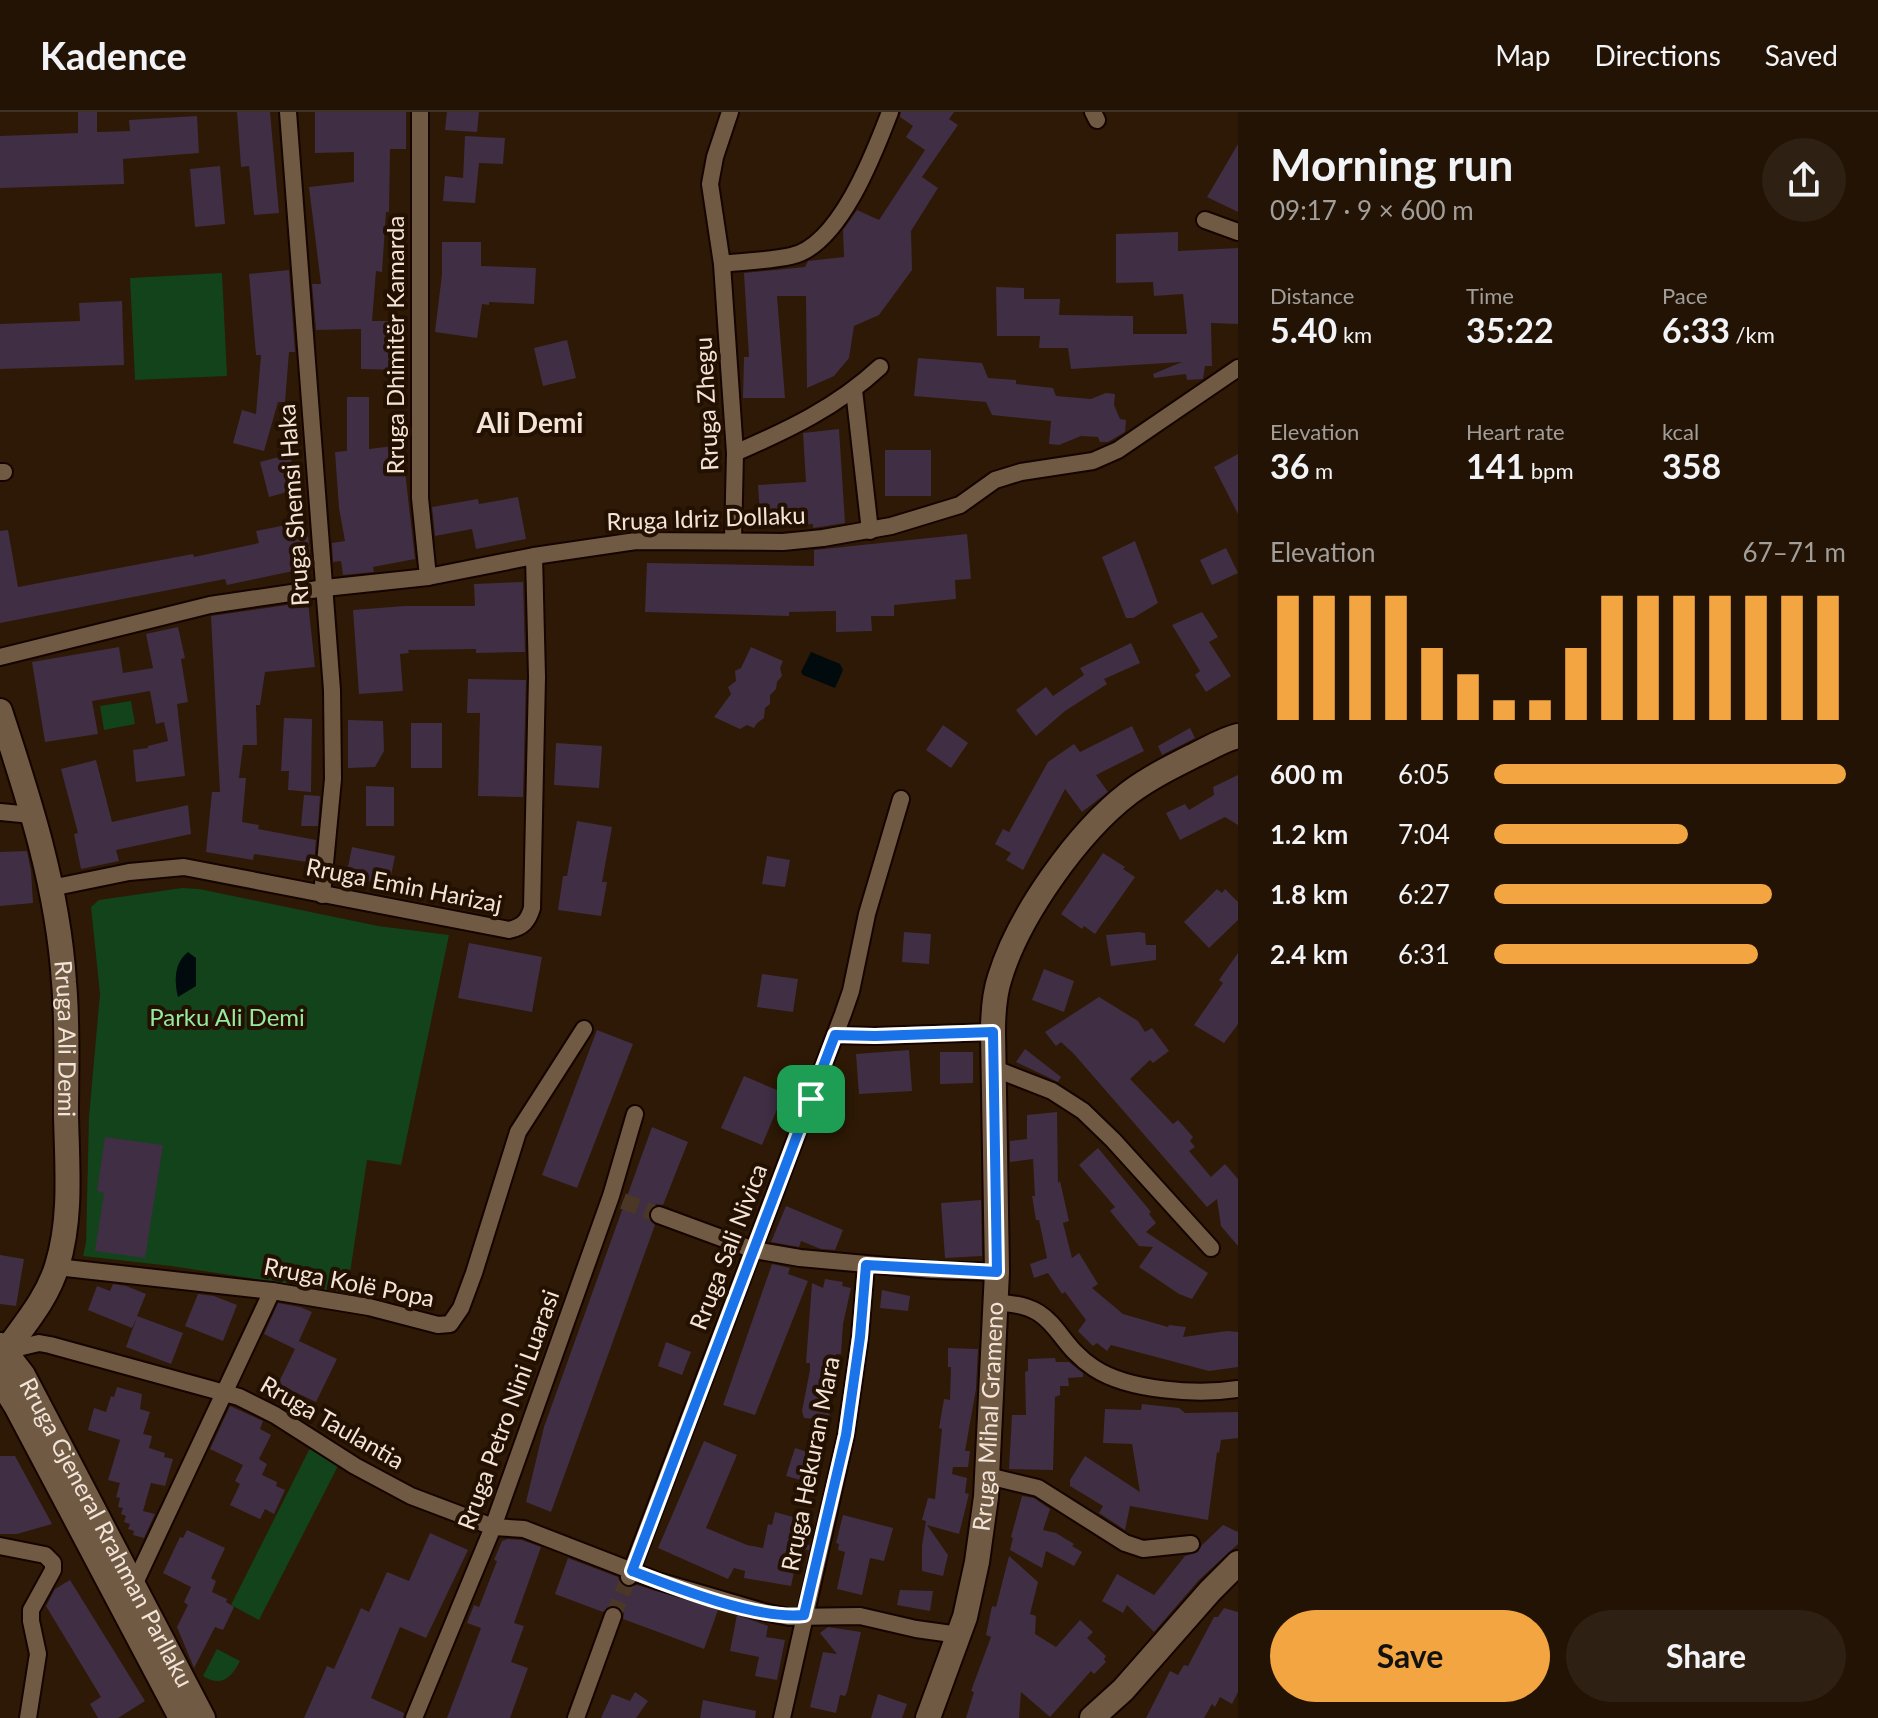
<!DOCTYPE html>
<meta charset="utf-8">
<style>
:root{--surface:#221304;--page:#2e2013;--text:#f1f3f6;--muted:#a29e9a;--line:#3f3226;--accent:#f2a541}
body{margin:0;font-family:Lato,sans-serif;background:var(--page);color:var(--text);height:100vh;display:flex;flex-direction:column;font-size:30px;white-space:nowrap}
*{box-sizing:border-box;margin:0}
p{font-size:26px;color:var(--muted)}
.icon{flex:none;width:44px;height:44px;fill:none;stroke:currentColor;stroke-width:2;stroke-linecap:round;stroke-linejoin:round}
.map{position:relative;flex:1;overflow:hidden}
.side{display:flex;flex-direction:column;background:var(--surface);width:640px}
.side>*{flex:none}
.pin{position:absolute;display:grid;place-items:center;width:68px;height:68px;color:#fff;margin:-34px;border-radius:16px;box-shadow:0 4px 12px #0006}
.round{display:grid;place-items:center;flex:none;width:84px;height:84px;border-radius:42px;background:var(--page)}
.head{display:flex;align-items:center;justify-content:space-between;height:136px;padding:0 32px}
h1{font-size:44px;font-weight:700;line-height:60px}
.stats{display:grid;grid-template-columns:repeat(3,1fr);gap:12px;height:136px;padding:8px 32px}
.stats div{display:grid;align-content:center}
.stats b{font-size:34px;font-weight:700}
.stats small{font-size:22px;font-weight:400}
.stats p{font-size:22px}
.chart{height:224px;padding:16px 32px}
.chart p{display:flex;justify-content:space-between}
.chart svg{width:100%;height:144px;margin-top:8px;stroke:var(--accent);stroke-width:6}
.action{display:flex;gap:16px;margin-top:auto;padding:16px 32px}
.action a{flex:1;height:92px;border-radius:48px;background:var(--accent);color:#111;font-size:32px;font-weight:700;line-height:92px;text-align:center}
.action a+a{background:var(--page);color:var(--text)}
ul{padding:0 32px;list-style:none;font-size:26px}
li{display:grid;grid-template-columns:128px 96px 1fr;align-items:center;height:60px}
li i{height:20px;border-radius:10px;background:var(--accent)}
header{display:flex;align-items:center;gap:48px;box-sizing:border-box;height:112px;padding:0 40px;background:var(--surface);border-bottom:2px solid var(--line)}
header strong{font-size:38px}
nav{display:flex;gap:44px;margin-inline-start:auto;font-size:28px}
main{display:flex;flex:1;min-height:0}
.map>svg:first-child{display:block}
.green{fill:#12431a}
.water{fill:#010b0e}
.building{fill:#402e44}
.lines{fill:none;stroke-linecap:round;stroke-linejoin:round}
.street-tunnel{stroke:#4b3725;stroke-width:16;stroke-dasharray:16 8;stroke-linecap:butt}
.street-casing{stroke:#150400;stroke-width:20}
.secondary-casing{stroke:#150400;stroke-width:28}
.street{stroke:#715a44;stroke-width:16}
.secondary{stroke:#715a44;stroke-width:24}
.route-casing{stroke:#fff;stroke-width:16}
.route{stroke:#1a73e8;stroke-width:10}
.labels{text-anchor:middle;stroke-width:8;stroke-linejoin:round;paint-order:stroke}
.street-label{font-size:24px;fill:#f2e4d8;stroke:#231000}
.park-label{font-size:24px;fill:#95eb9d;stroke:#231000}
.quarter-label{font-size:28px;font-weight:bold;fill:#f2e4d8;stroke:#231000}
</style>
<header>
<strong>Kadence</strong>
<nav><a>Map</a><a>Directions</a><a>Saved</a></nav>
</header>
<main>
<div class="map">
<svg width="1238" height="1606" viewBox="0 0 1238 1606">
<rect width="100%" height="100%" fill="#2d1905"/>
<g class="green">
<path d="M222,161L227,264L135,268L130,166Z"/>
<path d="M131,589L135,612L104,618L100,594Z"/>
<path d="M182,776L199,777L378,814L449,823L401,1053L367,1048L347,1181L171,1154L83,1144L86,1131L89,1005L100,882L91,795L99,788Z"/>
<path d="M311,1334L338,1354L259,1508L231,1493Z"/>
<path d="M217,1537L240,1549C232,1565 221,1576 203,1564Z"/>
</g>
<g class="water">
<path d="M811,540L840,552L843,558L835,576L803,563L801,560Z"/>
<path d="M188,840L196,846V874L178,885C174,869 174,851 188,840Z"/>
</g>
<g class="building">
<path d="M78,0H97V20L130,19L129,8L197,4L199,41L123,47L124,72L0,76V24L78,21Z"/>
<path d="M237,0H270L279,101L254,103L249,54L241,55Z"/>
<path d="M315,0H406V37H390L389,100H386L382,160L376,159L372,209H402V258L361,257V217L316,218L312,172H321L309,75L354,70V40L315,41Z"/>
<path d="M447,0H479L477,20L445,18Z"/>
<path d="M901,0H954L949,7L958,13L922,65L938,76L911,119L912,158L879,203L854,214L849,246L834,264L807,276L806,184H777L785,286H743L744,245H749L744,161L805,155L808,149L844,145L843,118L857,98L879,108L925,38L906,25L913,14L900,5Z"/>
<path d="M465,24L505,26L503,52L479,51L475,91L443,89L445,64L463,66Z"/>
<path d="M1238,32V100L1207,85Z"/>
<path d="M220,54L225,112L195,115L190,57Z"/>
<path d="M1178,120V139L1238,136V212L1211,211L1212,254H1205L1203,267L1187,268L1186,262L1154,266L1153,262L1182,250L1071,257L1068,236H1039L1040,224H997L996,175L1024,176V187H1060L1059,203L1133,204V222H1187L1183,182L1154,184L1153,170L1116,171V122Z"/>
<path d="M442,130H481V154L536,156L534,192L489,190V193L482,192L477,226L435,220L442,162Z"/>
<path d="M289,158L295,240H289L285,290H278L264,339L233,331L242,298L256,302L261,243H256L249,162Z"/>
<path d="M122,189L124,253L0,257V212L80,209L79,191Z"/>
<path d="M567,228L576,266L543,274L534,236Z"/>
<path d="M918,246L982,251L988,266L1016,268V272L1053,276L1056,284L1091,287L1106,281L1115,282L1114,293L1120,307L1126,308L1125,320L1108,330H1100L1098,325L1081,324L1059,333L1049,332L1051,309L992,303L986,290L914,284Z"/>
<path d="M347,285H369V337L402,333L415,447L373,455L374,460L343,463L341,449L333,450L332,431L345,429L339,396L335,340L347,339Z"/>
<path d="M839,317L845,411L813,416V412L761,416L758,373L806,370L803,321Z"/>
<rect x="885" y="338" width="46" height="46"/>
<path d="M290,342L298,377L269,385L260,350Z"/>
<path d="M1238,342V402L1214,355Z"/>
<path d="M518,385L526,427L476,437L472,417L435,424L432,395L478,387L479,392Z"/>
<path d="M306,409L312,455L227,473L225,467L0,511V419L8,418L18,475L193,442L194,445L259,431L256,419Z"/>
<path d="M967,422L971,467L955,468L956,487L894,493V504H871L872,519L836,520V499L789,500V504L645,500L647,451L814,454V438Z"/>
<path d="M1135,429L1158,491L1133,506H1126L1102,445Z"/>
<path d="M1226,436L1238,461L1212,473L1200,448Z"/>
<path d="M523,470L525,540L476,541V537L408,538L409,541L400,542L403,579L359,582L353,498L405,494H475L474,472Z"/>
<path d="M308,490L315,555L265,560L260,593H256L257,633H243L239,666H246L242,710L259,713L258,717L316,728L314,751L254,742L253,748L206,740L212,680H220L211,504Z"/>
<path d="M1202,500L1218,525L1209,530L1231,564L1206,580L1195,563L1200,559L1172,513Z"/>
<path d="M178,515L185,546L181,547L188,590L177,592L185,664L136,670L133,638L148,636V634L168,629L164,610L156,612L150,579L92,589L98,622L45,630L32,550L119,535L123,561L153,556L146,522Z"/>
<path d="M1131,531L1140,551L1104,567L1107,572L1065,599L1036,624L1016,598L1046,575L1053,584L1084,563L1080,556Z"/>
<path d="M751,535L783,549L780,556L782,564L777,570L776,577L770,583V592L765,596L764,606L757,611L754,616L747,613L740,617L714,605L731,582L728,575L736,569L735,559L741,556Z"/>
<path d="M468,567L526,568L523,685L478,684L480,601H467Z"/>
<path d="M284,606L312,607L311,680L288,678L289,659H281Z"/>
<path d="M348,608L383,609L384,639L375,655L348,656Z"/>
<rect x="411" y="611" width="31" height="45"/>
<path d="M943,613L968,631L951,656L926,638Z"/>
<path d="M1132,614L1144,639L1096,663L1108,680L1082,700L1065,677L1023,758L1006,748L1011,741L995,732L1003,717L1009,720L1048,650L1074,632L1080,640Z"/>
<path d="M1190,616L1195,626L1162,643L1158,634Z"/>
<path d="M556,631L602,634L599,676L554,673Z"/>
<path d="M96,648L112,710L188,693L191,722L116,738L119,749L81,757L74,722L78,721L61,657Z"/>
<path d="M1238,663V713L1225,705L1180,728L1166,701L1185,692L1189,698L1214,683L1213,675Z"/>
<path d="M366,674L394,675V714H366Z"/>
<path d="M304,683L320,684L318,714H301Z"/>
<path d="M577,709L612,715L602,770H607L601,804L558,798L563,764H567Z"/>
<path d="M352,735L395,744L389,773L346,765Z"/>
<path d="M27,739L31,759L33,791L0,794V740Z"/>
<path d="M1103,741L1125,755L1123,757L1135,765L1095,822L1084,814L1082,817L1061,802Z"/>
<path d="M767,744L790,748L785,775L762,772Z"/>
<path d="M1217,777L1222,781L1225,777L1238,790V808L1209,836L1184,810Z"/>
<path d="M904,820L931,822L929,852L902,850Z"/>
<path d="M1139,820L1145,821L1146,833H1156V848L1111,854L1106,823Z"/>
<path d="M469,831L542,845L532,900L458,886Z"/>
<path d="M1238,841V912L1224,931L1194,913L1223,871L1219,868Z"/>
<path d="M1044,857L1074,869L1064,900L1032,888Z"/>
<path d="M762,862L798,867L793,900L757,895Z"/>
<path d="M1099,885L1138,909L1145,920L1152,916L1169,939L1153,951L1150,948L1130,967L1173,1012L1178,1008L1193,1025L1190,1029L1195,1035L1189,1039L1211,1065L1225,1052L1238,1067V1134L1221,1114L1217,1087L1207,1095L1074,942L1061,930L1056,934L1045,920Z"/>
<path d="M597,918L633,932L577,1076L542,1063Z"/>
<path d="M1025,937L1061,965L1058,970L1016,950Z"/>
<path d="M909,938L912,979L859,982L856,942Z"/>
<path d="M940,940H973V971L940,972Z"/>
<path d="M744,964L784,981L762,1033L721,1016Z"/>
<path d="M1057,1000L1058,1071L1060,1069L1069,1109L1063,1111L1072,1146L1079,1141L1098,1172L1092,1176L1123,1202L1168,1215L1169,1213L1186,1215L1183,1225L1227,1219L1238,1220V1255L1209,1259L1111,1233L1107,1239L1097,1231L1093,1234L1078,1219L1086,1208L1065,1180L1062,1182L1048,1161L1034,1166L1030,1152L1047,1146L1039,1108H1036L1032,1084H1035L1033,1047L1010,1050V1029L1027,1027V1003Z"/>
<path d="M652,1015L688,1030L663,1093L656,1092L649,1098L648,1106L655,1113L551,1400L526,1390L544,1315Z"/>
<path d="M105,1025L163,1033L145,1146L95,1139L104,1081L97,1079Z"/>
<path d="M1098,1036L1151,1100L1149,1102L1156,1111L1146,1120L1208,1161L1192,1187L1179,1182L1139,1155L1153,1135L1139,1134L1110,1099L1115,1095L1079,1053Z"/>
<path d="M981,1088L982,1144L945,1146L941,1091Z"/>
<path d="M786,1094L843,1118L835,1138L821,1137L801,1129L799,1135L771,1130Z"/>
<path d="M0,1143L24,1147L16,1194L0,1192Z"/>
<path d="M772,1152L790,1156L788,1162L808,1169L755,1303L723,1293Z"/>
<path d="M825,1167L843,1170L842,1174L851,1176L843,1212L841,1242H836L829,1308L804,1306L802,1299L810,1258V1251H806L812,1171L823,1176Z"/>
<path d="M113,1172L126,1174L146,1182L137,1204L183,1221L171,1252L126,1235L137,1205L132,1216L88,1198L97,1174L110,1179Z"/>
<path d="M882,1178L910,1184L908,1199L880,1196Z"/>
<path d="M198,1182L214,1184L237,1193L223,1229L185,1214Z"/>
<path d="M278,1191L300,1195L312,1200L298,1231L299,1229L337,1247L316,1290L278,1272L295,1237L264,1222Z"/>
<path d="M666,1230L691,1240L682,1263L658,1254Z"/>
<path d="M948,1236L978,1237L976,1277L965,1339H970L968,1355H953L952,1362L967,1366L965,1381L969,1382L959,1422L927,1413L948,1443L943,1464L922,1459V1434L926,1409L922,1408L928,1386L935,1387L942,1317L939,1316L944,1287L950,1288L951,1255H948Z"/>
<path d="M1055,1246L1056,1250H1069L1083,1261V1265L1068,1266L1069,1274H1060V1283L1055,1285L1053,1358L1009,1357L1012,1303H1026L1025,1260L1028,1259V1247Z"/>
<path d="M117,1275L142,1282L140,1297L150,1300L143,1322L152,1324L149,1336L165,1341L164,1345L173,1347L165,1374L151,1371L143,1399L155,1402L144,1426L133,1423L134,1419L128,1417L130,1412L124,1410L126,1404L121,1402L123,1396L118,1395L120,1386L116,1385L120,1371L108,1368L120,1328L88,1318L94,1296L106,1300L111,1284L114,1285Z"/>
<path d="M1142,1292L1179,1296L1185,1301L1238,1300V1326L1221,1328L1219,1341L1217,1340L1208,1408L1130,1394L1125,1418L1099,1401L1103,1394L1070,1374V1368L1085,1344L1140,1380L1132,1332L1103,1331L1105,1297L1141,1298Z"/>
<path d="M230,1294L263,1309L260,1317L271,1323L259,1347L267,1352L262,1363L277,1370L276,1374L285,1378L274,1402L265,1397L260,1407L230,1393L240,1372L235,1369L243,1353L210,1337Z"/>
<path d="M704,1329L737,1343L706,1416L747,1433L763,1436L768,1412L772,1413L775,1400L804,1408L800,1425L810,1434L809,1438L799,1437L791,1474L744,1466L745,1459L734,1456L728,1467L658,1436Z"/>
<path d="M795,1336L823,1345L815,1372L786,1364Z"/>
<path d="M0,1344H15L52,1412L17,1422H0Z"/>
<path d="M1022,1384L1034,1386L1050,1397L1043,1418L1056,1421L1074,1432L1072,1434L1082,1440L1074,1454L1046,1439L1042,1456L1010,1438L1013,1426L1011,1425Z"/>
<path d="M843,1403L893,1416L884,1449L870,1446L862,1483L837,1477L845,1440L838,1438L839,1432L836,1431Z"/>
<path d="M1223,1413L1238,1420V1432L1199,1468L1154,1520L1127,1493L1123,1501L1102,1489L1117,1462L1154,1483L1185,1444L1198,1440L1202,1433Z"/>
<path d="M187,1418L225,1436L211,1466L216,1469L212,1480L227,1487L226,1490L234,1495L223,1518L215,1515L194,1556L177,1515L188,1493L184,1490L191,1475L163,1461L180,1425L183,1426Z"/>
<path d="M430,1421L468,1438L426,1526L400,1515L371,1586L404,1601L403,1606H304L327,1554L334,1557L361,1496L369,1500L387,1460L409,1469Z"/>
<path d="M508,1427L522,1428L541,1435L514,1511L524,1514L511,1550L528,1556L510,1606H447L481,1516L467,1511L474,1493L479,1495L497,1449L494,1448L502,1429Z"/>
<path d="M1009,1444L1038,1470L1030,1502L1036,1504L1035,1522L1056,1535L1080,1508L1093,1520L1087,1526L1106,1544L1104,1547L1106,1550L1094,1562L1091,1559L1050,1605L1021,1580L1019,1606H966L974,1580L971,1579L991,1525L986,1523L992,1494L996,1495Z"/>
<path d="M568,1446L618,1465L620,1471L626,1475L637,1473L718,1498L704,1537L623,1507L624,1501L617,1494L610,1493L603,1500L555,1482Z"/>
<path d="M70,1468L145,1589L118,1606H98L90,1592L101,1585L46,1494L55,1477Z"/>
<path d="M900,1478L933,1479L930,1499L897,1493Z"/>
<path d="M1224,1496L1238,1500V1580L1232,1592L1220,1585L1215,1595L1212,1592L1204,1606H1146L1170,1559L1178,1563L1184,1553L1188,1554L1214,1505H1218Z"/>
<path d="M737,1503L768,1514L766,1525L785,1528L777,1568L755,1564L759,1545L730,1539Z"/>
<path d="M828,1515L861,1520L847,1580L845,1584L840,1583L836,1601L810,1595L823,1540L837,1542L820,1521Z"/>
<path d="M635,1580L648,1589L636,1606H601L612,1582L630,1589Z"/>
<path d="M878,1582L907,1592L902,1606H871Z"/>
<path d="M703,1588L756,1599L755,1606H700Z"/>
</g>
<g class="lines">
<g class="street-tunnel">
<path d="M623,1089L659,1103"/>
<path d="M613,1504L629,1465"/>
</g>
<defs>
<g id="street">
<path d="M288,0L332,578L333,667L322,783"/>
<path d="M420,0V386L428,465"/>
<path d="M730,0L715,45L710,72L722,152L735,341L733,429"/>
<path d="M1093,0L1097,8"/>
<path d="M1205,108L1238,120"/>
<path d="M722,152C745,149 769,149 791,144C839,134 874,42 890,0"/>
<path d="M854,278L870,419"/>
<path d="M735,341C788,318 837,295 880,255"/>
<path d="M0,360H4"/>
<path d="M0,545L210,493L325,476L428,465L534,444L636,429L783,430L823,426L891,414L960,393L995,368L1021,360L1093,349L1118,338L1238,256"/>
<path d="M0,700L32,703"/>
<path d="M51,776L129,760L184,755L509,818C523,815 528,809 532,796L537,565L534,444"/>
<path d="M835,923L875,924L993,920"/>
<path d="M993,956L1052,979L1083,999L1113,1028L1211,1136"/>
<path d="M659,1103L754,1138L800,1146L932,1158L997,1160"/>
<path d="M57,1155L272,1179L369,1195L438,1213L450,1212L461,1196L474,1161L518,1020L584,917"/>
<path d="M996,1191C1059,1191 1052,1229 1094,1256C1129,1279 1197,1283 1238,1277"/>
<path d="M5,1239L39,1231L50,1233L239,1285L275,1303L355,1354L411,1384L493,1415L524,1417L658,1469L764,1500L789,1505L860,1504L916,1517L959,1523"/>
<path d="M988,1364L1038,1376L1125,1431L1143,1437L1191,1432"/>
<path d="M0,1434L45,1443L53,1451V1458L31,1498V1509L38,1542L28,1606"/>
<path d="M629,1465L843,902L851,879L867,802L901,687"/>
<path d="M133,1475L272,1179"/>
<path d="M414,1606L493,1415L611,1084L635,1002"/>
<path d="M576,1606L613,1504"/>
<path d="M782,1606L846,1323L860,1225L866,1153"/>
</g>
<g id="secondary">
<path id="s1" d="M0,599C29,687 58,776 64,870C68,914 66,959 66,1003C67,1053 72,1106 57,1154C46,1190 21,1216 0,1247"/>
<path id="s2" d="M0,1233L23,1263L203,1606"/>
<path d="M0,1268L16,1294L181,1606"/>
<path id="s3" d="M928,1606L965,1505L977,1450L986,1385L997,1160L993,920C993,901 994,883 1000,865C1019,803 1078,720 1129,681C1149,666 1171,655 1193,644C1208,637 1222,628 1238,624"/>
<path d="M1092,1606L1123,1578L1210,1479L1238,1451"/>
</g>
</defs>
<use href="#street" class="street-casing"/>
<use href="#secondary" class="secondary-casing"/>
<use href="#street" class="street"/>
<use href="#secondary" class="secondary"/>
</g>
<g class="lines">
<defs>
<path id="route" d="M993,920L997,1160L866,1153L860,1225L846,1323L804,1503C758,1508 676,1476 632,1459L835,923L875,924Z"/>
</defs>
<use href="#route" class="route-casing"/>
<use href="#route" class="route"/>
</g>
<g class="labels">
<g class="street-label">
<text transform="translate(396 233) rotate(-90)" y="8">Rruga Dhimitër Kamarda</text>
<text transform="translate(707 292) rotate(-93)" y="8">Rruga Zhegu</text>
<text transform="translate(294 393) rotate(-94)" y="8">Rruga Shemsi Haka</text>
<text transform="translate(706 407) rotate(-2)" y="8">Rruga Idriz Dollaku</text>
<text transform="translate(404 774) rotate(11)" y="8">Rruga Emin Harizaj</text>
<text dy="8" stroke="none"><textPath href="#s1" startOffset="336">Rruga Ali Demi</textPath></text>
<text transform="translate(729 1135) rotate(-69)" y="8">Rruga Sali Nivica</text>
<text transform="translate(349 1171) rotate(11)" y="8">Rruga Kolë Popa</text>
<text transform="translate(509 1298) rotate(-70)" y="8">Rruga Petro Nini Luarasi</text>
<text dy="8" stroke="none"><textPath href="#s3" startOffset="310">Rruga Mihal Grameno</textPath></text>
<text transform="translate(332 1311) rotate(30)" y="8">Rruga Taulantia</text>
<text transform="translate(811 1352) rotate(-79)" y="8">Rruga Hekuran Mara</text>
<text dy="8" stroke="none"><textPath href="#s2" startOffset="216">Rruga Gjeneral Rrahman Parllaku</textPath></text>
</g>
<g class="park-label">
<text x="227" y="914">Parku Ali Demi</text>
</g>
<g class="quarter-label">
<text x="530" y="321">Ali Demi</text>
</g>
</g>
</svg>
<div class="pin" style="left:811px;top:987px;background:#1e9e55"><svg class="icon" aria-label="arrive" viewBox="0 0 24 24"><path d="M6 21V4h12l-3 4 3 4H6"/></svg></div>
</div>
<section class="side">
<div class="head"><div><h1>Morning run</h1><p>09:17 · 9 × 600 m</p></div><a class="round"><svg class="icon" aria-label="share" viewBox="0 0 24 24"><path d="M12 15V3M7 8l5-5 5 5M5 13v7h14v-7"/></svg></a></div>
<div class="stats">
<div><p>Distance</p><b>5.40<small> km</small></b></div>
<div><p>Time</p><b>35:22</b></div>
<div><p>Pace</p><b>6:33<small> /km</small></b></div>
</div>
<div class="stats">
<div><p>Elevation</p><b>36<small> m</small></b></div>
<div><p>Heart rate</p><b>141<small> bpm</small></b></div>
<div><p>kcal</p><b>358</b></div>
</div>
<div class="chart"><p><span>Elevation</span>67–71 m</p>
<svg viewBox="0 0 160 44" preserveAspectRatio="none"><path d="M5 44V6M15 44V6M25 44V6M35 44V6M45 44V22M55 44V30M65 44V38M75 44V38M85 44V22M95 44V6M105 44V6M115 44V6M125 44V6M135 44V6M145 44V6M155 44V6"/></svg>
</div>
<ul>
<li><b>600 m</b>6:05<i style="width:100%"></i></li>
<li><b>1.2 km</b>7:04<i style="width:55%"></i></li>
<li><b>1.8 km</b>6:27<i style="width:79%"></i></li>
<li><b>2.4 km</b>6:31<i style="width:75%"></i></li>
</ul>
<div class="action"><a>Save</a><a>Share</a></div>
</section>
</main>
